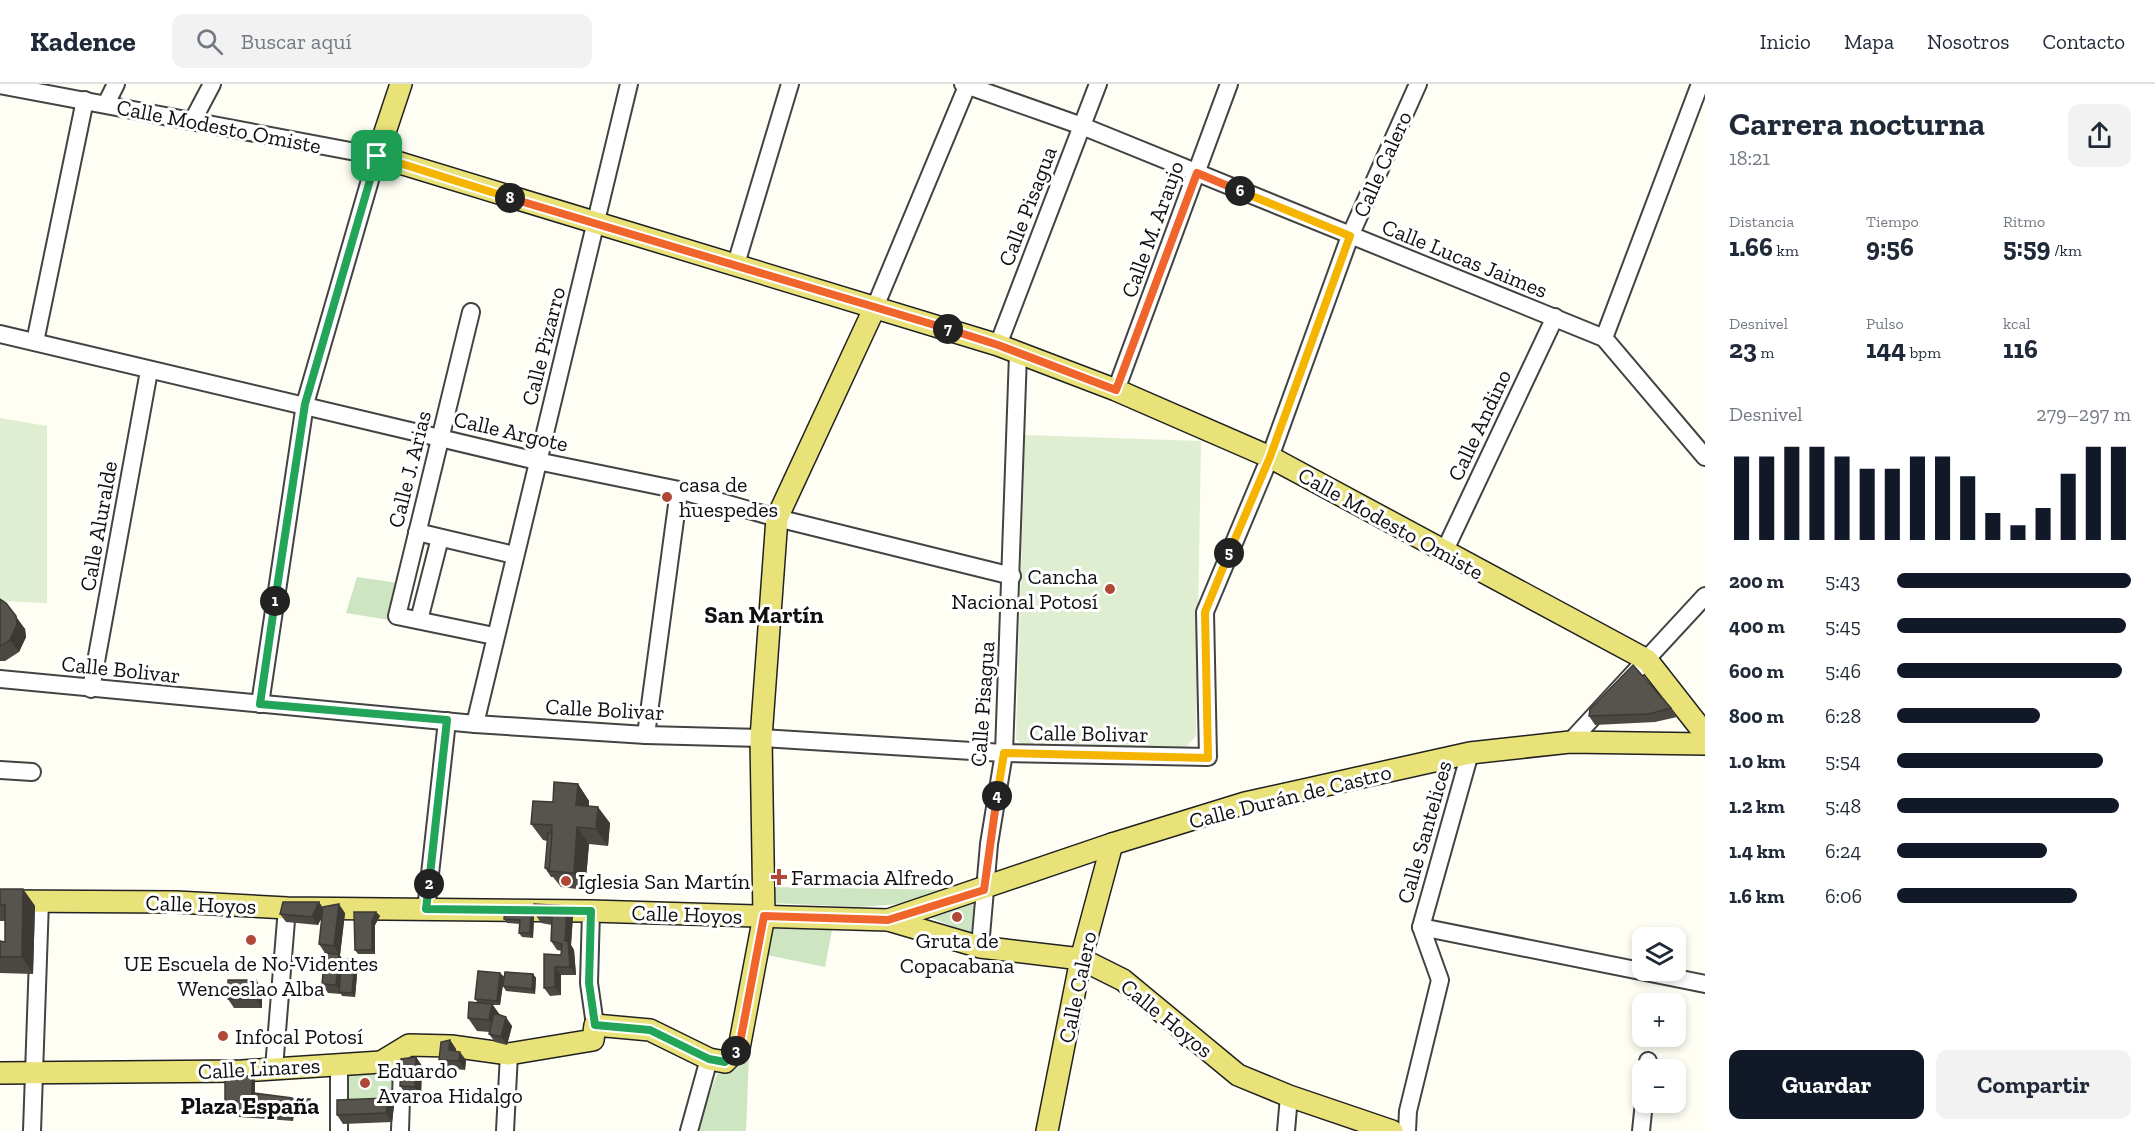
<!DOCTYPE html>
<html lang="es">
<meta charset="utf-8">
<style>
:root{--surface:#fff;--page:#f2f2f3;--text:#1f2937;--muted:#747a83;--line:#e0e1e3;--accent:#111827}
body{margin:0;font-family:"Zilla Slab",serif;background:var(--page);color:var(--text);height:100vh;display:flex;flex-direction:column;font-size:22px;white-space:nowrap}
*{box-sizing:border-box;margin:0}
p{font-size:20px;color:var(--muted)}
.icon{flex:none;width:33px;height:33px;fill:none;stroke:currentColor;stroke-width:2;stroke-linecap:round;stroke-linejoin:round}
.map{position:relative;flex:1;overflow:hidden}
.details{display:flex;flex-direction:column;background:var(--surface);width:450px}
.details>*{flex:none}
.tools{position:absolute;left:1632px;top:843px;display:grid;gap:12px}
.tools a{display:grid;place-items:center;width:54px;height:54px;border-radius:12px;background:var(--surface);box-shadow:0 3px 9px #0003;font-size:30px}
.pin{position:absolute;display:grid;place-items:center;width:51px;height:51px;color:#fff;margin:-26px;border-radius:12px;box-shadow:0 3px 9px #0006}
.km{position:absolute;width:30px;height:30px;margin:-15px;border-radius:50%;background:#222;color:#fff;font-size:16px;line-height:30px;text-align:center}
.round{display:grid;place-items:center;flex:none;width:63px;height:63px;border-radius:12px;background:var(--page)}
.overview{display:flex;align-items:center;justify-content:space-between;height:102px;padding:0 24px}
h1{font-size:33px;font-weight:700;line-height:45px}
.stats{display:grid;grid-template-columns:repeat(3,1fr);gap:9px;height:102px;padding:6px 24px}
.stats div{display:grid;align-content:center}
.stats b{font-size:26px;font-weight:700}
.stats small{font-size:16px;font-weight:400}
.stats p{font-size:16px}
.chart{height:168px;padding:12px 24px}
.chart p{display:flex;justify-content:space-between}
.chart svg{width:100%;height:108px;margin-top:6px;stroke:var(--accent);stroke-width:6}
.action{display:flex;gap:12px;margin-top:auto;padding:12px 24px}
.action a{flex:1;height:69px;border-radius:12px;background:var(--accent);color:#fff;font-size:24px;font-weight:700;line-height:69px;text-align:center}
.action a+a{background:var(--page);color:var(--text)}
ul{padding:0 24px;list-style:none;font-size:20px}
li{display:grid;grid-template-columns:96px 72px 1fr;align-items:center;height:45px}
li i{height:15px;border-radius:8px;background:var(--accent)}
header{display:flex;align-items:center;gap:36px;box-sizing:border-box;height:84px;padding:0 30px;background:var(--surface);border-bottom:2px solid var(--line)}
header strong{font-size:28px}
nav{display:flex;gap:33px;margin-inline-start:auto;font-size:21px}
.search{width:420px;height:54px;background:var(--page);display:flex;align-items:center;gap:15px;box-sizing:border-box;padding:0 21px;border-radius:12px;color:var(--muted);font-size:22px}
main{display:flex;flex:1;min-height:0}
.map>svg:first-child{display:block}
.green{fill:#cde5c1}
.pitch{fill:#dfedd1}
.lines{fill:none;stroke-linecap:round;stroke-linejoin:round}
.minor-casing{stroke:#434343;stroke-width:20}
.major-casing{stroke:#212121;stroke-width:24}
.minor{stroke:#fff;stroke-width:16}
.major{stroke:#e9e279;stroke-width:21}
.wall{fill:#4b4742}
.shaded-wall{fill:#3d3a36}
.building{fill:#57534d;stroke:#3d3a36;stroke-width:1.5}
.split-1-casing{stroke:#fff;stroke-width:12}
.split-2-casing{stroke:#fff;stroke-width:12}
.split-3-casing{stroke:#fff;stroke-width:12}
.split-4-casing{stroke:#fff;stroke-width:12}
.split-5-casing{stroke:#fff;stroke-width:12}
.split-6-casing{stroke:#fff;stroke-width:12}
.split-7-casing{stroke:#fff;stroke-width:12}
.split-8-casing{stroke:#fff;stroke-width:12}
.split-9-casing{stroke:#fff;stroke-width:12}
.split-1{stroke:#22a559;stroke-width:8}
.split-2{stroke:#22a559;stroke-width:8}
.split-3{stroke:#22a559;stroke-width:8}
.split-4{stroke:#f0652b;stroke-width:8}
.split-5{stroke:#f5b400;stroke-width:8}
.split-6{stroke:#f5b400;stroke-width:8}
.split-7{stroke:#f0652b;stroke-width:8}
.split-8{stroke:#f0652b;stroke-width:8}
.split-9{stroke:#f5b400;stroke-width:8}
.poi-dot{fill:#b04837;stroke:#fff;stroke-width:2}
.labels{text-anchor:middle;stroke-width:6;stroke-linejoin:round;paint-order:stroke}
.street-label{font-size:22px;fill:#101010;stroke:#fff}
.poi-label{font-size:22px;fill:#101010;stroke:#fff;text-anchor:start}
.neighbourhood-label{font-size:24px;font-weight:bold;fill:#101010;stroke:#fff}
</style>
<header>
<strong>Kadence</strong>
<div class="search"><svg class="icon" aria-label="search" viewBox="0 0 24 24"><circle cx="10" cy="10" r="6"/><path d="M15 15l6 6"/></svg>Buscar aquí</div>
<nav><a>Inicio</a><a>Mapa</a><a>Nosotros</a><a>Contacto</a></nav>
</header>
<main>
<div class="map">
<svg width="1705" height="1047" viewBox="0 0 1705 1047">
<rect width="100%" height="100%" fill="#fefef4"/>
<g class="green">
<path d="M357,493L398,499L389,536L346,529Z"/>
<path d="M771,803L956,806L914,819L860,823L771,819Z"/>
<path d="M974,820L971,850L927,832Z"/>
<path d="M773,844L832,846L825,883L767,871Z"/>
<path d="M749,971L746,1047H697L717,990L735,986Z"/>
<path d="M348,987H396V1019H349Z"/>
</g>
<g class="pitch">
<path d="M0,334L47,342V519L0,517Z"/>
<path d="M1025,351L1201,357L1196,652L1186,663L1023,661L1016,655Z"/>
</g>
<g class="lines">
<defs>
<g id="minor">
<path d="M963,0L1082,42L1604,254L1705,373"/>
<path d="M0,1L377,72L305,320L260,620"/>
<path d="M106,20L116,0"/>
<path d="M193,36L212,0"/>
<path d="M736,180L790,0"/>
<path d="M875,223L968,0"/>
<path d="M471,228L397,532L494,552"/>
<path d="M0,250L537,377L679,406L777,434L1012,492"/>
<path d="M1604,254L1700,0"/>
<path d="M35,258L85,16"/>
<path d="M998,261L1098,0"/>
<path d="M1116,306L1229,0"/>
<path d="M417,448L514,471"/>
<path d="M1444,468L1555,233"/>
<path d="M419,536L440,454"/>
<path d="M0,595L475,640L646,651L761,654L1004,669L1208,673L1205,528L1270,373L1350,152L1418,0"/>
<path d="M91,605L149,287"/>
<path d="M475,640L629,0"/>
<path d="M646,651L679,406"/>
<path d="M1570,658L1705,512"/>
<path d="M0,686L32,688"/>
<path d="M426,826L447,637"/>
<path d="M591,827L589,899L595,941"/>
<path d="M1421,843L1705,900"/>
<path d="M980,863L989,760L1004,669L1018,270"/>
<path d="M339,980V1047"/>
<path d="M274,984L287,824"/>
<path d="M1647,986L1648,977"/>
<path d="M32,1047L40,817"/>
<path d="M400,1047L402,981"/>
<path d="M505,1047L509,970"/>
<path d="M689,1047L709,975"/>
<path d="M1286,1047L1289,1012"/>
<path d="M1407,1047L1408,1027L1440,896L1421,843L1470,669"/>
<path d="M1641,1047L1644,1018"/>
</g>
<g id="major">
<path d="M401,0L377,72L998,261L1116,306L1270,373L1647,576L1705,650"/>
<path d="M0,817L176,818L287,824L591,827L888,836L980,863L1081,875L1123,896L1238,991L1289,1012L1392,1047"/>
<path d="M888,836L1112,760L1245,719L1470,669L1570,658L1705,660"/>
<path d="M0,989L242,987L381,978L409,961L451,962L509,970L593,956L595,941L650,946L709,975L725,978L739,964L764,832L761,654L777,434L875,223"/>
<path d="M1047,1047L1081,875L1112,760"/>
</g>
</defs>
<use href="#minor" class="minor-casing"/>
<use href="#major" class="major-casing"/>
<use href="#minor" class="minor"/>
<use href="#major" class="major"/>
</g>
<g class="wall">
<path d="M0,515L25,545L26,553L19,568L5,577H0Z"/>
<path d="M1671,624L1677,633L1655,638L1595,641L1589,632Z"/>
<path d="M578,700L589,717V722L610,739L608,762L589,760L585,806L561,803L553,793H551L545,784L547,757L543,756L531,740Z"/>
<path d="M0,805H23L35,822L33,890L0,889V857L5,858V837H0Z"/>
<path d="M319,818L323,825L345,829L340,871L339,870L342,875L355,876L358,880L355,913L342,912L341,910L328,909L322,900L325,869L319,860L322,831L318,841L286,838L280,830Z"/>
<path d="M567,822L573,831L571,861L574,866L576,891H561V911L550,912L544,904L561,871L562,867L557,866L551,857L552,841L541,839L535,830Z"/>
<path d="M376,828L380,832L375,841V870H358L355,866Z"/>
<path d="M531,828L534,832L533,854L522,853L519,849L520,840L507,839L504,835Z"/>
<path d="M500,889L504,893L500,921H493L500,931L512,942L507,961L495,958L489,950L490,948L477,947L468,934L478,919L475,915Z"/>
<path d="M533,890L536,894L535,910L506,907L503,902Z"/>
<path d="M256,896L262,904V924H234L228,915Z"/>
<path d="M450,956L456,965V967L466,976L465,986L445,984L439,976Z"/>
<path d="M416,973L422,982L421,1012L406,1010L400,1002Z"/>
<path d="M252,992L255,996V1009L292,1014L294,1016L310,1015L313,1019L311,1030L296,1029L294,1027L293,1037L239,1033L236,1029L237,1022H228L225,1017Z"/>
<path d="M388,1014L394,1022L392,1038L343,1040L337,1031Z"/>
</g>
<g class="shaded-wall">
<path d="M15,531L25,545L26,553L19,568L10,556Z"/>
<path d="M578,700L589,717L588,738L576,721Z"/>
<path d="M598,723L610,739L608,762L596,745Z"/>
<path d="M577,743L589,760L585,806L574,789Z"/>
<path d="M23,805L35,822L33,890L22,873Z"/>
<path d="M319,818L325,827L318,841L312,833Z"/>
<path d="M339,820L345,829L340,871L334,862Z"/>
<path d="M567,822L573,831L571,861L574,866L576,891L570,883L565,857Z"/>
<path d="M376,828L380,832L375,841V870L372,866V837Z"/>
<path d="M531,828L534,832L533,854L530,849Z"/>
<path d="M339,870L345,879L341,908L336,901Z"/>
<path d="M355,876L358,880L355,913L352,909Z"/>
<path d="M555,883L561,891V911L555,903Z"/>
<path d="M500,889L504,893L500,921L497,917Z"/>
<path d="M533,890L536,894L535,910L532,905Z"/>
<path d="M256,896L262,904V924L256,915Z"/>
<path d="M492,920L501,933L498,948L489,936Z"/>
<path d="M506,933L512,942L507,961L501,953Z"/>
<path d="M450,956L456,965L455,975L449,966Z"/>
<path d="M460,968L466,976L465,986L459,977Z"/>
<path d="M416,973L422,982L421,1012L415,1003Z"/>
<path d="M252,992L255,996V1016L252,1012Z"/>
<path d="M292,1014L295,1018L293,1025L294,1027L293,1037L290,1033Z"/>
<path d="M388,1014L394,1022L392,1038L386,1029Z"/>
<path d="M310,1015L313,1019L311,1030L308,1025Z"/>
</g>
<g class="building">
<path d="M0,515L6,519L16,532L17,540L10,556L0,562Z"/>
<path d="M1633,581L1671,624L1649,630L1589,632L1590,625Z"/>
<path d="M554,698L578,700L576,721L598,723L596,745L577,743L574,789L549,787L552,741L531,740L533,717L553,718Z"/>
<path d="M548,749H552L549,785L545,784Z"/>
<path d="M0,805H23L22,873H0V857L5,858V821H0Z"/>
<path d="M283,818H319L312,833L280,830Z"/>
<path d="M339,820L334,862L319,860L323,823Z"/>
<path d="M534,820L567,822L565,857H568L570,883H555V903L544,904V870L561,871L562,860L551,857L552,834L535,830Z"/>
<path d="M505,826L531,828L530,849H519L520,836L504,835Z"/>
<path d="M354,828H376L372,837V866H355Z"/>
<path d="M325,869L339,870L336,901L322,900Z"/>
<path d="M342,875L355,876L352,909L339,908Z"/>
<path d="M478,887L500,889L497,917L475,915Z"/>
<path d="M505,888L533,890L532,905L503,902Z"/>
<rect x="228" y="896" width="28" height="19"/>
<path d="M469,918L492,920L489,936L468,934Z"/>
<path d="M494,929L506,933L501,953L489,950Z"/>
<path d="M450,956L449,966L460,968L459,977L439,976L441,958Z"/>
<path d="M416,973L415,1003L400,1002L401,975Z"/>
<path d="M225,991L252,992V1012L253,1009L292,1014L290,1033L236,1029L237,1017H225Z"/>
<path d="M388,1014L386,1029L337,1031V1016Z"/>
<path d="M294,1015H310L308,1025H293Z"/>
</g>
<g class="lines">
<defs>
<path id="split-1" d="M275,517L305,320L377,72"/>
<path id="split-2" d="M275,517L260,620L447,636L429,800"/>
<path id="split-3" d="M429,800L426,825L591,827L589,899L595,941L650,946L709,975L725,978L736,967"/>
<path id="split-4" d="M736,967L739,964L764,832L888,836L984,806L997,712"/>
<path id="split-5" d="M997,712L1004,669L1208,674L1205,528L1229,469"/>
<path id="split-6" d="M1229,469L1270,373L1350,152L1240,107"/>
<path id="split-7" d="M948,245L998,261L1116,306L1197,89L1240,107"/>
<path id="split-8" d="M510,114L948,245"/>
<path id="split-9" d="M377,72L510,114"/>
</defs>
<use href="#split-1" class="split-1-casing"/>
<use href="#split-2" class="split-2-casing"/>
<use href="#split-3" class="split-3-casing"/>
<use href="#split-4" class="split-4-casing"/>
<use href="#split-5" class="split-5-casing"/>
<use href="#split-6" class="split-6-casing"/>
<use href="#split-7" class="split-7-casing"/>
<use href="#split-8" class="split-8-casing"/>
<use href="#split-9" class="split-9-casing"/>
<use href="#split-1" class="split-1"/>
<use href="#split-2" class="split-2"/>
<use href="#split-3" class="split-3"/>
<use href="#split-4" class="split-4"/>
<use href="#split-5" class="split-5"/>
<use href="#split-6" class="split-6"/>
<use href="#split-7" class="split-7"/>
<use href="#split-8" class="split-8"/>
<use href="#split-9" class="split-9"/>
</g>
<g class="poi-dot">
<circle cx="667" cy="413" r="6"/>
<circle cx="1110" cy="505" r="6"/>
<path d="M776 784h6v6h6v6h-6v6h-6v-6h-6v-6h6z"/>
<circle cx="566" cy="797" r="6"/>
<circle cx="957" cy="833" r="6"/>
<circle cx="251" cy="856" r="6"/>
<circle cx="223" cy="952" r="6"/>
<circle cx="365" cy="999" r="6"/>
</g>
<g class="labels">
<g class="street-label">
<text transform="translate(219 42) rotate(11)" y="8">Calle Modesto Omiste</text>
<text transform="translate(1382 80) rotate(-66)" y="8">Calle Calero</text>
<text transform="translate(1027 122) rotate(-69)" y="8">Calle Pisagua</text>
<text transform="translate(1152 145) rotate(-70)" y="8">Calle M. Araujo</text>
<text transform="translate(1465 174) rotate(22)" y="8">Calle Lucas Jaimes</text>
<text transform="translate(543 262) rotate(-76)" y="8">Calle Pizarro</text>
<text transform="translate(1479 341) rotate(-65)" y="8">Calle Andino</text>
<text transform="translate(511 347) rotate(13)" y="8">Calle Argote</text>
<text transform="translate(409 385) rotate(-76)" y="8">Calle J. Arias</text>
<text transform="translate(1391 439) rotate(29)" y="8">Calle Modesto Omiste</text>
<text transform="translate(98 442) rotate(-80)" y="8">Calle Aluralde</text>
<text transform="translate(121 585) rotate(6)" y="8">Calle Bolivar</text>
<text transform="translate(982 620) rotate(-86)" y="8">Calle Pisagua</text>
<text transform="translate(605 625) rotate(3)" y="8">Calle Bolivar</text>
<text transform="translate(1089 649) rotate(1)" y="8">Calle Bolivar</text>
<text transform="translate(1290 712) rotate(-14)" y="8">Calle Durán de Castro</text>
<text transform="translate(1424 748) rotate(-74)" y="8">Calle Santelices</text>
<text transform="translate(201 820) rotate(2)" y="8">Calle Hoyos</text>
<text transform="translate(687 830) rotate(2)" y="8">Calle Hoyos</text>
<text transform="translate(1077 903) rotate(-78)" y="8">Calle Calero</text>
<text transform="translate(1167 934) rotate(39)" y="8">Calle Hoyos</text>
<text transform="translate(259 984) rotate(-3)" y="8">Calle Linares</text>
</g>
<g class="poi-label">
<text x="679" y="408">casa de<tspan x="679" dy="25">huespedes</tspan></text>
<text x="1098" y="500" text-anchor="end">Cancha<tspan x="1098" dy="25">Nacional Potosí</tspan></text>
<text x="791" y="801">Farmacia Alfredo</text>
<text x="578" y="805">Iglesia San Martín</text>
<text x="957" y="864" text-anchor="middle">Gruta de<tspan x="957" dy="25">Copacabana</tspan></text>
<text x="251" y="887" text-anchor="middle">UE Escuela de No-Videntes<tspan x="251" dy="25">Wenceslao Alba</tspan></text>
<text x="235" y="960">Infocal Potosí</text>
<text x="377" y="994">Eduardo<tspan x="377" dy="25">Avaroa Hidalgo</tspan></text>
</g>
<g class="neighbourhood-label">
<text x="764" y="539">San Martín</text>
<text x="250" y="1030">Plaza España</text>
</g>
</g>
</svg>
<div class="tools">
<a><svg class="icon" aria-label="layers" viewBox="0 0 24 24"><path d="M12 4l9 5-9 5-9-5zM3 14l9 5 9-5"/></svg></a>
<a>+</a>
<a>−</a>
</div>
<div class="pin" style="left:377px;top:72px;background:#1e9e55"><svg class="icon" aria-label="arrive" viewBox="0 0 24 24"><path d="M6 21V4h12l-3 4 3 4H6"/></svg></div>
<b class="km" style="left:275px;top:517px">1</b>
<b class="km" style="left:429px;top:800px">2</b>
<b class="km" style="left:736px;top:967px">3</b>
<b class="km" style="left:997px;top:712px">4</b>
<b class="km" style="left:1229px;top:469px">5</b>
<b class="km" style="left:1240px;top:107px">6</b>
<b class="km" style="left:948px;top:245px">7</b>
<b class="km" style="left:510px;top:114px">8</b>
</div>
<section class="details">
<div class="overview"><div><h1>Carrera nocturna</h1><p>18:21</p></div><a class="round"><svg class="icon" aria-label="share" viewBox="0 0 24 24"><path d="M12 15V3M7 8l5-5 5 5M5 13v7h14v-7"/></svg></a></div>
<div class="stats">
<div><p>Distancia</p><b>1.66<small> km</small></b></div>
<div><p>Tiempo</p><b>9:56</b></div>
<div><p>Ritmo</p><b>5:59<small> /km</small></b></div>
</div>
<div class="stats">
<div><p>Desnivel</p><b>23<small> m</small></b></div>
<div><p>Pulso</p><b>144<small> bpm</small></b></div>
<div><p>kcal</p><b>116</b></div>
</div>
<div class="chart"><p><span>Desnivel</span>279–297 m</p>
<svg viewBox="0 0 160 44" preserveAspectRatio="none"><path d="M5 44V10M15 44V10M25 44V6M35 44V6M45 44V10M55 44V15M65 44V15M75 44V10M85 44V10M95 44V18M105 44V33M115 44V38M125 44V31M135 44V17M145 44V6M155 44V6"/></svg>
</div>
<ul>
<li><b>200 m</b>5:43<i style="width:100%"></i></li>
<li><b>400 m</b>5:45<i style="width:98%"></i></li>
<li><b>600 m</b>5:46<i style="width:96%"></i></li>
<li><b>800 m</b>6:28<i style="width:61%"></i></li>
<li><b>1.0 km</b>5:54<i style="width:88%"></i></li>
<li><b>1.2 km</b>5:48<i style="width:95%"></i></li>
<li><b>1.4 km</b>6:24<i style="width:64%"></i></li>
<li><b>1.6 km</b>6:06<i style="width:77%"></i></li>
</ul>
<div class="action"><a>Guardar</a><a>Compartir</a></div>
</section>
</main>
